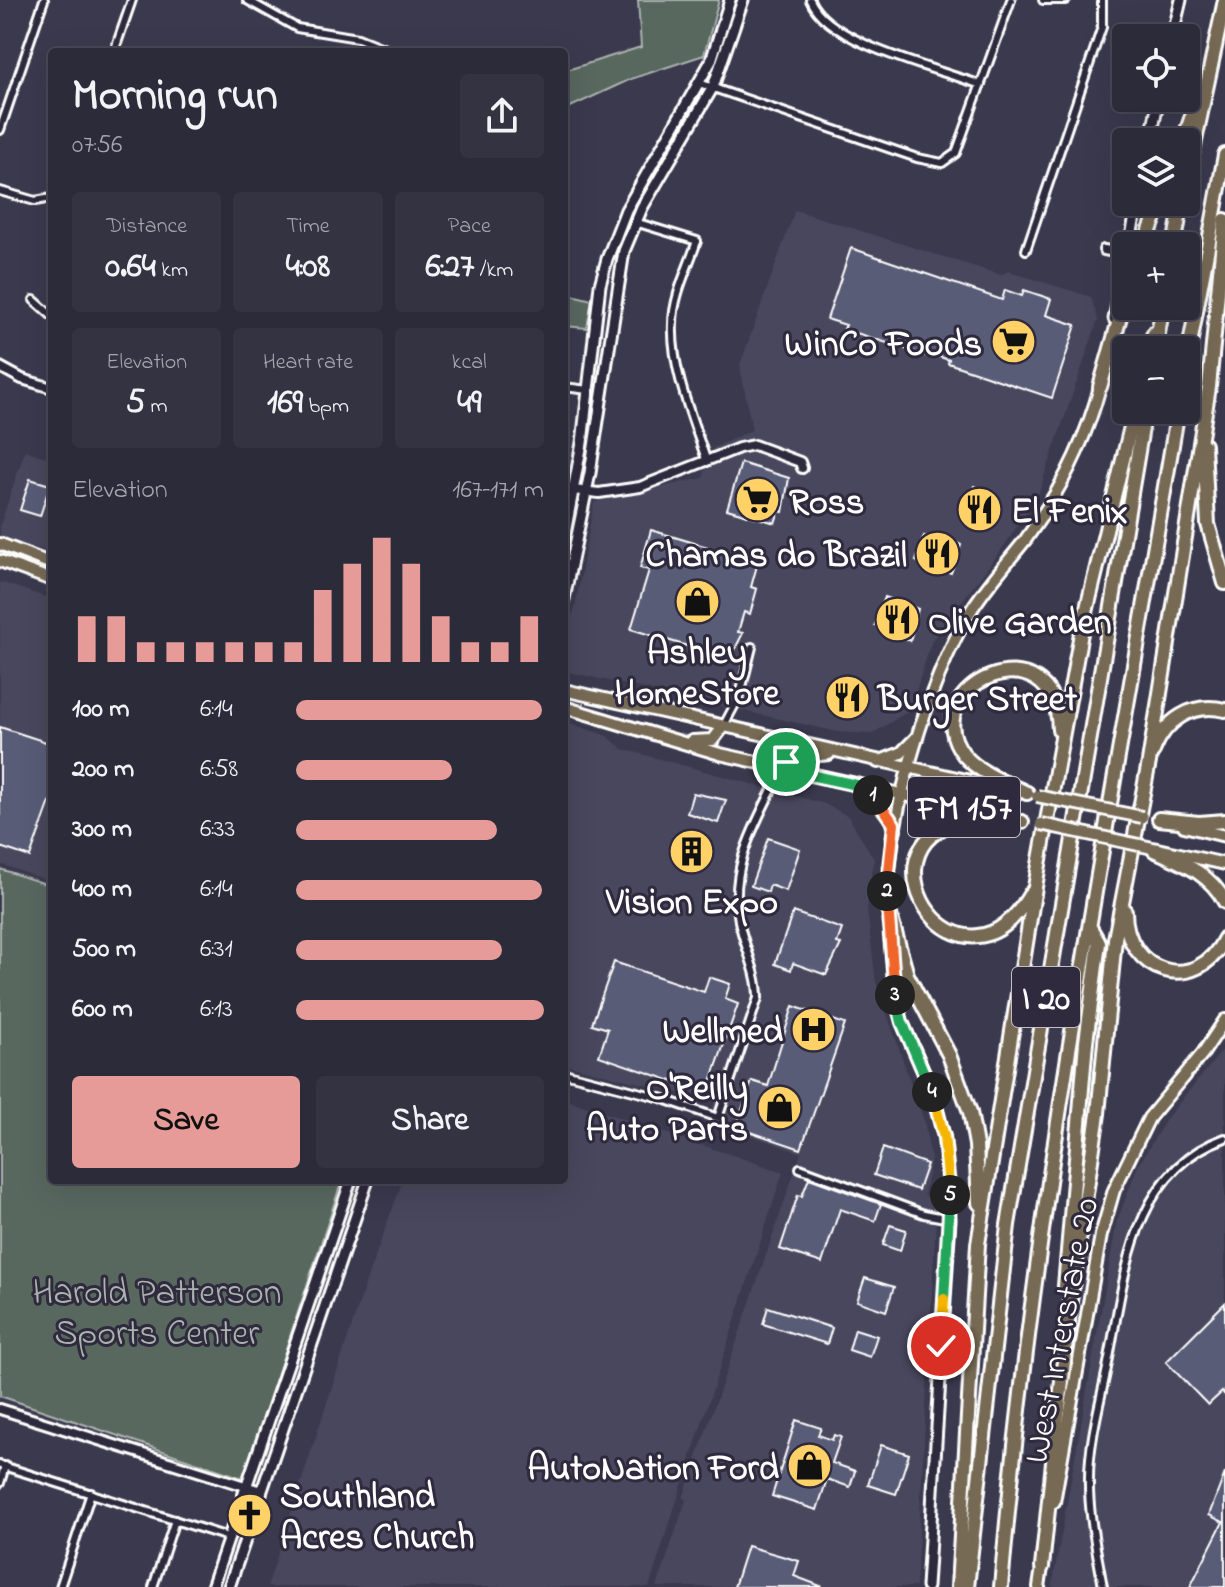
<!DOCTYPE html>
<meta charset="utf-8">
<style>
:root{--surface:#2c2b3a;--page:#343342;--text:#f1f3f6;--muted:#a6a7af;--line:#484754;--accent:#e69b98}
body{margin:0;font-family:"Indie Flower",sans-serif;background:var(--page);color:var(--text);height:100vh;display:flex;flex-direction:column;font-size:30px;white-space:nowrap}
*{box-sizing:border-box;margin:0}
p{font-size:26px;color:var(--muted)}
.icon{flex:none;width:44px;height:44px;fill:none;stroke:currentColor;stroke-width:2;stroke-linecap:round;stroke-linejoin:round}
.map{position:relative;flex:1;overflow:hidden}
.panel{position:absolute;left:48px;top:48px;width:520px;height:1136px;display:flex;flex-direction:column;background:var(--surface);border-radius:8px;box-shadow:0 8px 32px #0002,0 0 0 2px var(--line)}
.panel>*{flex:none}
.buttons{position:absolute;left:1112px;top:24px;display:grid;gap:16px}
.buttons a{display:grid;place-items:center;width:88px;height:88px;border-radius:8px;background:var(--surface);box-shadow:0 8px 32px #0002,0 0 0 2px var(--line);font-size:40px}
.pin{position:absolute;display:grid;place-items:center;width:68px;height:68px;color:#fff;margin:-34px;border:4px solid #fff;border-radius:50%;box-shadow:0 2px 8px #0007}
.km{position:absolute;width:40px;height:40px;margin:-20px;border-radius:50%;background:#222;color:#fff;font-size:22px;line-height:40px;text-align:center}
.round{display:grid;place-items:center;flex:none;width:84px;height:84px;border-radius:8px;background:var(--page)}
.head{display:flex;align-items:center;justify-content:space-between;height:136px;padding:0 24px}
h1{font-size:44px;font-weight:700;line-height:60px}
.metrics{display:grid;grid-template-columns:repeat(3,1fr);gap:12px;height:136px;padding:8px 24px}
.metrics div{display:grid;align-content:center;border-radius:8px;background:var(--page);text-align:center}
.metrics b{font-size:34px;font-weight:700}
.metrics small{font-size:22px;font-weight:400}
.metrics p{font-size:22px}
.chart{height:224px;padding:16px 24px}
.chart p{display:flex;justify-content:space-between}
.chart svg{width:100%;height:144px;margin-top:8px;stroke:var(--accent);stroke-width:6}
.action{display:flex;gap:16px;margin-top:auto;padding:16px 24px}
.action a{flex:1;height:92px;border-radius:8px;background:var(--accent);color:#111;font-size:32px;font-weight:700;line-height:92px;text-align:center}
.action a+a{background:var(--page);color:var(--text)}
ul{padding:0 24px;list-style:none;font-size:26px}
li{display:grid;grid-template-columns:128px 96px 1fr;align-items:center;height:60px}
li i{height:20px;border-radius:10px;background:var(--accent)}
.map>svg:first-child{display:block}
.built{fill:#48475d}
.green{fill:#58685f;stroke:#acb4af;stroke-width:2}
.building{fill:#585b77;stroke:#fff;stroke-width:2}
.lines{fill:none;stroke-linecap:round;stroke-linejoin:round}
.minor-casing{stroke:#fff;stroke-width:12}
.tertiary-casing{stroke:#fff;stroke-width:14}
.secondary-casing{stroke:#fff;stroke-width:15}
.primary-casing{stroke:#fff;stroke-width:16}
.motorway-casing{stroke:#fff;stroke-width:18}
.minor{stroke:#2f2a3d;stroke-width:6}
.tertiary{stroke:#2f2a3d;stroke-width:8}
.secondary{stroke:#2f2a3d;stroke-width:9}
.primary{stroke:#776a54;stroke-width:10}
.motorway{stroke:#776a54;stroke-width:12}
.primary-bridge-casing{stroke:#fff;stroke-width:16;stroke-linecap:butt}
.primary-bridge{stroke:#776a54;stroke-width:10}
.split-1-casing{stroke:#fff;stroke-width:16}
.split-2-casing{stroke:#fff;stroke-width:16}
.split-3-casing{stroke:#fff;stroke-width:16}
.split-4-casing{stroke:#fff;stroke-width:16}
.split-5-casing{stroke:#fff;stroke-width:16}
.split-6-casing{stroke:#fff;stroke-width:16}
.split-7-casing{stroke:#fff;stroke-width:16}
.split-1{stroke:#22a559;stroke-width:10}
.split-2{stroke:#f0652b;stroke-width:10}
.split-3{stroke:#f0652b;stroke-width:10}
.split-4{stroke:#22a559;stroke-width:10}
.split-5{stroke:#f5b400;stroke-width:10}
.split-6{stroke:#22a559;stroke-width:10}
.split-7{stroke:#f5b400;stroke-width:10}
.labels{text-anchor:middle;stroke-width:6;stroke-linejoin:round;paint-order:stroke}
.shield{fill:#2f2a3d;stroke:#c1bfc5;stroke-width:2}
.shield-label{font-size:34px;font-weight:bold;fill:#fff}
.poi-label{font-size:36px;font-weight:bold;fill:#fff;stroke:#2f2a3d;text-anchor:end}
.park-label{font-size:36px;fill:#acb4af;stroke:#2f2a3d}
.street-label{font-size:36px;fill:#fff;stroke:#2f2a3d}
</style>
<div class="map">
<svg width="1225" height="1587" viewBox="0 0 1225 1587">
<rect width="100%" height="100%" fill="#3b394e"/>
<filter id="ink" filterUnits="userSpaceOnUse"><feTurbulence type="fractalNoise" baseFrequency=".0125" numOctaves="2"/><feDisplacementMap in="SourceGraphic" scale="16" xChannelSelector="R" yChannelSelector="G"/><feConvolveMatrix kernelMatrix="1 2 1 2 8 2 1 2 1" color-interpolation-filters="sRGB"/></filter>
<g filter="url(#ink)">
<g class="built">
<path d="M795,210L1001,275L1008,271L1091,297L1098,320L1038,495L1002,549L932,640L910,710L872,734L838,732L564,671V639L575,608L594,502L703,478L713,448L752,430L740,365Z"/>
<path d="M25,450L52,459V553L0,537V526Z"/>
<path d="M0,582L52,599V882L0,864Z"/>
<path d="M564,721L607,736L623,749L825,804L848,816L874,859L867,909L876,982L924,1121L931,1159L924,1195L937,1201L916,1587H657L686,1500L683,1498L801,1153L710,1121L714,1102L564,1064Z"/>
<path d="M1225,1047V1587H1052L1117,1221L1137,1168L1166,1119Z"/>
<path d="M564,1099L783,1172L649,1587H267L370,1270L403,1180H564Z"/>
</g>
<g class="green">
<path d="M638,0H719L704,55L631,79L564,110V71L641,47Z"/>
<path d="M564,293L592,300L587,328L564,326Z"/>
<path d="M0,869L52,886V1180H342L243,1478L0,1396Z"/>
</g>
<g class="building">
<path d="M851,248L1002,300L1005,290L1022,296L1024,290L1051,299L1046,315L1076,325L1052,398L948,363L949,360L931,354L930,357L844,329L846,325L827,319Z"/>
<path d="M741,463L789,478L783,512L779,511L775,523L727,509Z"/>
<path d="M30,479L50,485L40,516L20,510Z"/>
<path d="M974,486L994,493L992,500L996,502L988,525L984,524L983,528L969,523L970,519L964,517Z"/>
<path d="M651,530L758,562L751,587L757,589L750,614L744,612L738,632L743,633L730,659L631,629L649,570L640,568Z"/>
<path d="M941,535L961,545L951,573L916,561L924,536L939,541Z"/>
<path d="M885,597L918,609L910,641L875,625Z"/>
<path d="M0,727L52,744V796L30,857L0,847Z"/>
<path d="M693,793L726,800L718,823L687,813Z"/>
<path d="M683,837L707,845L700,866L676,858Z"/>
<path d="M768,838L800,849L786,891L770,885L768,892L751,886Z"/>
<path d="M793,912L842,929L837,943L841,944L826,975L793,963L791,970L775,964Z"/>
<path d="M614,962L704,992L709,977L730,984L725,999L738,1004L707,1093L599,1056L608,1029L592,1024Z"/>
<path d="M793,1006L845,1024L801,1149L736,1127L752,1081L768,1086Z"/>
<path d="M883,1148L927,1164L918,1190L874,1175Z"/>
<path d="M809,1178L881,1204L875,1221L840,1209L822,1263L780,1249L798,1195L802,1196Z"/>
<path d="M890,1225L906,1230L900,1251L883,1245Z"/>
<path d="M865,1278L894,1287L886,1311L857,1301Z"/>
<path d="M1225,1303V1395L1222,1392L1208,1405L1166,1362Z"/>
<path d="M768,1307L832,1328L827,1344L763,1324Z"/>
<path d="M855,1329L877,1336L870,1357L849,1350Z"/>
<path d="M796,1420L821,1428L818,1435L832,1440L834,1435L841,1437L832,1463L855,1471L850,1487L827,1479L817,1510L772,1496Z"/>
<path d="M881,1445L909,1454L896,1494L868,1485Z"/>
<path d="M1225,1473V1587H1190L1223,1522L1209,1515Z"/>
<path d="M747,1546L799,1561L794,1576L823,1587H734Z"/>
</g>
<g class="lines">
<defs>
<g id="minor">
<path d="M247,0L297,28L358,38L393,52"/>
<path d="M810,0C829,44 935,68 981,85"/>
<path d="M1043,0H1066"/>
<path d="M114,52L132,0"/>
<path d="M699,83L917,158L942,163L956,153L1011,0"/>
<path d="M0,130L44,0"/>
<path d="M0,191L35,201L52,198"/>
<path d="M635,222L697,241C688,268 673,296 673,324C671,369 693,420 707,462"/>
<path d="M1026,250L1102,27V0"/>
<path d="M34,300L52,316"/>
<path d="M564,387L588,390"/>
<path d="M723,727L740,695L752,647"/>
<path d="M564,1073L661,1098L718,1118L758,998C758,971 744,947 739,921C728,863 759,819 782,769"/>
<path d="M800,1168L924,1214L950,1219"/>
<path d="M0,1465L228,1537"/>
<path d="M0,1483L5,1466"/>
<path d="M60,1587L91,1493"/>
<path d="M153,1587L175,1520"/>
<path d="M1103,1587C1097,1551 1088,1514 1089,1478C1089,1439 1102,1396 1109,1358C1125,1275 1132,1171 1225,1138"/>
</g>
<g id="tertiary">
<path d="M1104,250L1126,254"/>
<path d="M0,367L22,379L52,388"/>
<path d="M564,489L599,493L640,487L739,448L754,445L800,462L802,468"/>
<path d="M0,1409L261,1491"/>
</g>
<g id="secondary">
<path d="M1172,38L1181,0"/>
<path d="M1150,142L1159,98"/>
<path d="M1129,246L1138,202"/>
<path d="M1114,319L1126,260"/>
<path d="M564,539L582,443L600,285L607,259L626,210L711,61L730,0"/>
<path d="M564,599L590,473L624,251L642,208L713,87L743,0"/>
<path d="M888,919L896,1000L902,1022L932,1089L944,1137L950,1219L927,1587"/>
<path d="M212,1587L351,1180"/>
<path d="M229,1587L368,1180"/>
</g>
<g id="primary">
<path d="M0,544L52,564"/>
<path d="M0,561L52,580"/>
<path d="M564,690L1015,791"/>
<path d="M564,707L720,754L1000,816"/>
<path d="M692,741L713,740L723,727"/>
<path d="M878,762L901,753L917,737"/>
<path d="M782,769L793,758L829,754"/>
<path d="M867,788L888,811L895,831"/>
<path d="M1184,826L1225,836"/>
<path d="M1139,845L1225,864"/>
<path d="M888,908C883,831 929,677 970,612C986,586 1007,563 1026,539C1060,492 1085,443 1100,387"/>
<path d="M1054,1502L1101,1235L1114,1190L1149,1118L1203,1053L1225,1020"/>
<path d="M1039,1587L1043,1561"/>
</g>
<g id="motorway">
<path d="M1183,142L1193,113"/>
<path d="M1186,183L1225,0"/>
<path d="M1144,246L1161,202"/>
<path d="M1174,246L1182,202"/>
<path d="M1145,350L1155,332"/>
<path d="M1155,350L1163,306"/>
<path d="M1186,366L1225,155"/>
<path d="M1100,387L1126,296"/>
<path d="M1204,445L1208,524L1225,583"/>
<path d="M1153,751C1165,720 1192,702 1225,710"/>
<path d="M1027,793C1006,783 979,773 964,755C911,687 1056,622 1059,730"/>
<path d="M1159,819L1199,823L1225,821"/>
<path d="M1022,822C1003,821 980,816 961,821C852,849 962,1013 1031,893"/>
<path d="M1154,850C1182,863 1210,873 1225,902"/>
<path d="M888,908L907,975L949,1055L970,1112L976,1145L979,1203"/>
<path d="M1125,911C1125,974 1197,996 1225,938"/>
<path d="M1065,1286L1086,1042L1099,943L1091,929"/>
<path d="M1059,1410L1070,1301L1098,1114L1115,939L1149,762L1209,387L1225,220"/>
<path d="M1042,1567L1059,1405"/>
<path d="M958,1587L978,1244L1035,887L1081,633L1135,410"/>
<path d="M967,1587L1008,1225L1145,410"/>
<path d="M1001,1587C1035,1192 1112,801 1178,410"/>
</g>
</defs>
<use href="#minor" class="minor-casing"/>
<use href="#tertiary" class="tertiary-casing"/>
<use href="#secondary" class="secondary-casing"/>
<use href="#primary" class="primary-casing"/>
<use href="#motorway" class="motorway-casing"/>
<use href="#minor" class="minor"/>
<use href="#tertiary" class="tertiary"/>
<use href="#secondary" class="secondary"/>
<use href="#primary" class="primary"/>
<use href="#motorway" class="motorway"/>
<defs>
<g id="primary-bridge">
<path d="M1037,796L1142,817"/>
<path d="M1041,824L1139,845"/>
</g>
</defs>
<use href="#primary-bridge" class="primary-bridge-casing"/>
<use href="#primary-bridge" class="primary-bridge"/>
</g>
</g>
<g class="lines" filter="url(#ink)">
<defs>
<path id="split-1" d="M786,762L782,769L866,787L873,795"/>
<path id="split-2" d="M873,795L894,824L887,891"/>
<path id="split-3" d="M887,891L895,995"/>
<path id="split-4" d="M895,995L902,1022L932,1092"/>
<path id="split-5" d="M932,1092L944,1137L950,1195"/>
<path id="split-6" d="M944,1299L950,1195"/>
<path id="split-7" d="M941,1346L944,1299"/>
</defs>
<use href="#split-1" class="split-1-casing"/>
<use href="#split-2" class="split-2-casing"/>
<use href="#split-3" class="split-3-casing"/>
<use href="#split-4" class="split-4-casing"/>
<use href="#split-5" class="split-5-casing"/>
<use href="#split-6" class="split-6-casing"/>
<use href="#split-7" class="split-7-casing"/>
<use href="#split-1" class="split-1"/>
<use href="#split-2" class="split-2"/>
<use href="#split-3" class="split-3"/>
<use href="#split-4" class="split-4"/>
<use href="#split-5" class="split-5"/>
<use href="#split-6" class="split-6"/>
<use href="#split-7" class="split-7"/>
</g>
<defs>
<symbol id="supermarket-disc" viewBox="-11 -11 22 22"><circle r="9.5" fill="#ffd166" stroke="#2f2a3d"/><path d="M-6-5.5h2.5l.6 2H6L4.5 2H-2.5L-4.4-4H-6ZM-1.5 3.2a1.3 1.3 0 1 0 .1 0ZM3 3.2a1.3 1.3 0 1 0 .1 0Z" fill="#111"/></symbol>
<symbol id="restaurant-disc" viewBox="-11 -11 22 22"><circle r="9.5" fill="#ffd166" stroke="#2f2a3d"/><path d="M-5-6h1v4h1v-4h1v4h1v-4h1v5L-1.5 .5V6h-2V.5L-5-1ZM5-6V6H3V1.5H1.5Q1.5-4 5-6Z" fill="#111"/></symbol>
<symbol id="shop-disc" viewBox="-11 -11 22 22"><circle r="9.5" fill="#ffd166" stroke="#2f2a3d"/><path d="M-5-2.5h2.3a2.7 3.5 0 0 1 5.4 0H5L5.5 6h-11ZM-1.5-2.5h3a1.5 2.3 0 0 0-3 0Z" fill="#111"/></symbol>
<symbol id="building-disc" viewBox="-11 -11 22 22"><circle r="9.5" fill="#ffd166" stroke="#2f2a3d"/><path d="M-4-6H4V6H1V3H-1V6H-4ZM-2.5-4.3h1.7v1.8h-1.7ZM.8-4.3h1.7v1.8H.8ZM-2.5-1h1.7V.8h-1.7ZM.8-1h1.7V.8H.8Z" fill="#111"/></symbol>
<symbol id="hospital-disc" viewBox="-11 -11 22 22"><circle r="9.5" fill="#ffd166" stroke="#2f2a3d"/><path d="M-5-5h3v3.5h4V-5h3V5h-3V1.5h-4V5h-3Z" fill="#111"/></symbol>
<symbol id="church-disc" viewBox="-11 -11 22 22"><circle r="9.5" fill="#ffd166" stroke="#2f2a3d"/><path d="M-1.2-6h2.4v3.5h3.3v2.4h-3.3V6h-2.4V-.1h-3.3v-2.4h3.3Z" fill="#111"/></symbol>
</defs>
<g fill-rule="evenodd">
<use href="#supermarket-disc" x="988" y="316" width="51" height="51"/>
<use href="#supermarket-disc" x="732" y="474" width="51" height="51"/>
<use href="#restaurant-disc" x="954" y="484" width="51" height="51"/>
<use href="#restaurant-disc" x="912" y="528" width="51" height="51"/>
<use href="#shop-disc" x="672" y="576" width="51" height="51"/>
<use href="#restaurant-disc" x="872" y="594" width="51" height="51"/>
<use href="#restaurant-disc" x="822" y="672" width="51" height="51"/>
<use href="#building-disc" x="666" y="826" width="51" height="51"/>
<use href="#hospital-disc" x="788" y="1004" width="51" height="51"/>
<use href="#shop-disc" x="754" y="1082" width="51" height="51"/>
<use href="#shop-disc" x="784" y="1440" width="51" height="51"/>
<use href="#church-disc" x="224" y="1490" width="51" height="51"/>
</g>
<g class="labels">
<g class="shield">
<rect x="908" y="777" width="112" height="60" rx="6"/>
<rect x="1012" y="967" width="68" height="60" rx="6"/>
</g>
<g class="shield-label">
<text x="964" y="819">FM 157</text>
<text x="1046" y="1009">I 20</text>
</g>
<g class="poi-label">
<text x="982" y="355">WinCo Foods</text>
<text x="789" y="513" text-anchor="start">Ross</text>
<text x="1011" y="522" text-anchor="start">El Fenix</text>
<text x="907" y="566">Chamas do Brazil</text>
<text x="928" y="633" text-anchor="start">Olive Garden</text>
<text x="697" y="663" text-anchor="middle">Ashley<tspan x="697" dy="41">HomeStore</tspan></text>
<text x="878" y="710" text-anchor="start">Burger Street</text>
<text x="692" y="913" text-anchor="middle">Vision Expo</text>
<text x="783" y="1042">Wellmed</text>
<text x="748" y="1099">O'Reilly<tspan x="748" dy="41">Auto Parts</tspan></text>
<text x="779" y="1479">AutoNation Ford</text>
<text x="280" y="1507" text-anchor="start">Southland<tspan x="280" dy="41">Acres Church</tspan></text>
</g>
<g class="park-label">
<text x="157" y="1303">Harold Patterson<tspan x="157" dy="41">Sports Center</tspan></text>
</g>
<g class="street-label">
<text transform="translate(1059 1330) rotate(-79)" y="13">West Interstate 20</text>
</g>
</g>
</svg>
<div class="buttons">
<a><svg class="icon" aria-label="locate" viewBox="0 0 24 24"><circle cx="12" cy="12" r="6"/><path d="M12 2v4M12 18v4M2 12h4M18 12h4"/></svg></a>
<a><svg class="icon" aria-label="layers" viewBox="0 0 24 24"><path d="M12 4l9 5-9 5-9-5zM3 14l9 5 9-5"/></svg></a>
<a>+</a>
<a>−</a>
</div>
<div class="pin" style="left:786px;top:762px;background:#1e9e55"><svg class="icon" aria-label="arrive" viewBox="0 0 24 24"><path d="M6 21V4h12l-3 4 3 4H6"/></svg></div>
<div class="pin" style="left:941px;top:1346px;background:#d93025"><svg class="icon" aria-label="check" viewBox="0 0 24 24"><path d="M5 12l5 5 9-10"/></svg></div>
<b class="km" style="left:873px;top:795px">1</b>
<b class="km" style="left:887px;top:891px">2</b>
<b class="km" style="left:895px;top:995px">3</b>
<b class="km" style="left:932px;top:1092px">4</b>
<b class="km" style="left:950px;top:1195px">5</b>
<section class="panel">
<div class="head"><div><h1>Morning run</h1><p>07:56</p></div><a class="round"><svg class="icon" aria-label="share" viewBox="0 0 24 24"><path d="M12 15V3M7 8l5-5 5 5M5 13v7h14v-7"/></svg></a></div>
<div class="metrics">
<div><p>Distance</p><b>0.64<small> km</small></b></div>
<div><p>Time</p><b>4:08</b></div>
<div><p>Pace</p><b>6:27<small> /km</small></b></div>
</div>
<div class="metrics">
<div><p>Elevation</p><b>5<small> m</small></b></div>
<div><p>Heart rate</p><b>169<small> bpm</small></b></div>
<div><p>kcal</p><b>49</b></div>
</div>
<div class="chart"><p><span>Elevation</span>167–171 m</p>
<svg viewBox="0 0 160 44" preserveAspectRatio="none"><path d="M5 44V30M15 44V30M25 44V38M35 44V38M45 44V38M55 44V38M65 44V38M75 44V38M85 44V22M95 44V14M105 44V6M115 44V14M125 44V30M135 44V38M145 44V38M155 44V30"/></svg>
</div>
<ul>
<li><b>100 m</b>6:14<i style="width:99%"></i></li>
<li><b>200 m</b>6:58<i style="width:63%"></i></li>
<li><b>300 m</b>6:33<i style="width:81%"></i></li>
<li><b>400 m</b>6:14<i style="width:99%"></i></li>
<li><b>500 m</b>6:31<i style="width:83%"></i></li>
<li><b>600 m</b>6:13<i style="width:100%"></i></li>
</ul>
<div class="action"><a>Save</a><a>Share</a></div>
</section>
</div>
